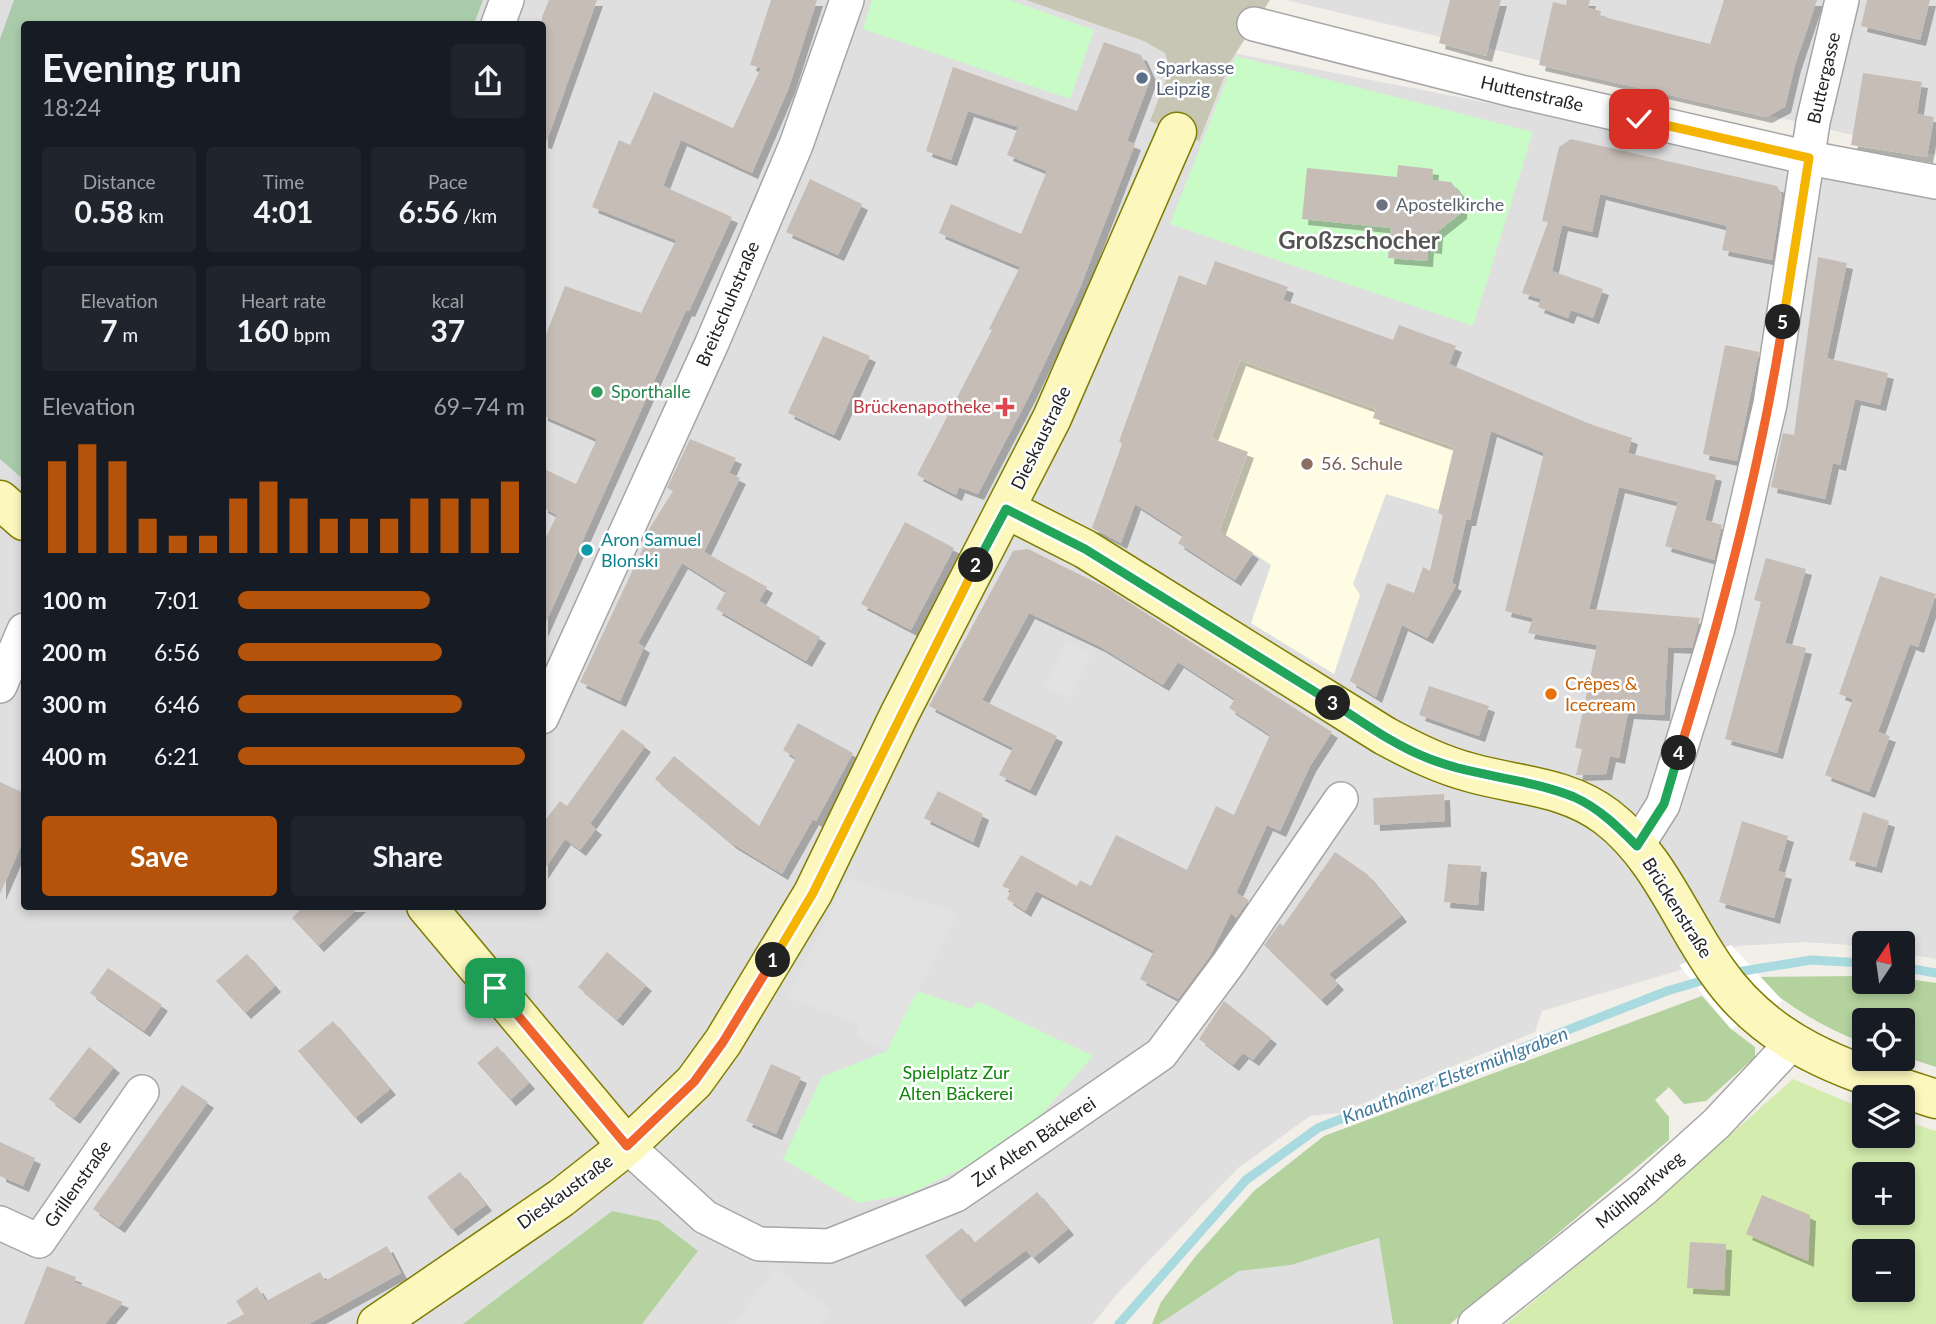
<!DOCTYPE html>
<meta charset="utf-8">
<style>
:root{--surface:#171b24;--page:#20242c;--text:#f1f3f6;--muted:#9ea1a6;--accent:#b45309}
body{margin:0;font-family:Lato,sans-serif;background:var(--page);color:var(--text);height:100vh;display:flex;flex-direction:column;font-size:26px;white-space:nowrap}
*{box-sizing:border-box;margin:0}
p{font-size:23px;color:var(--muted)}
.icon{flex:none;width:38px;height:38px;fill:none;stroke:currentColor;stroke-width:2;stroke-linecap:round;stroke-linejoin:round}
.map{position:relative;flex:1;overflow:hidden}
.sheet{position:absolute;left:21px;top:21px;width:525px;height:889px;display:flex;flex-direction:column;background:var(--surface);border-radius:7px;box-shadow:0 4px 10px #0003}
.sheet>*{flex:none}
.needle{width:46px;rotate:13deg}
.buttons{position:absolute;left:1852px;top:931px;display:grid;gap:14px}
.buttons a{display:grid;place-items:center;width:63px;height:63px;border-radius:7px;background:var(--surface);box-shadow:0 4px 10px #0003;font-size:35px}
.pin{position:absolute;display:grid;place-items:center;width:60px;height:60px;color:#fff;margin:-30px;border-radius:14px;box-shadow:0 4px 10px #0006}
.km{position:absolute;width:35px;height:35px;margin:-18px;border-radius:50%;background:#222;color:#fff;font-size:19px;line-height:35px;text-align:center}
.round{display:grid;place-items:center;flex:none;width:74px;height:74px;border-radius:7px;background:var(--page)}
.headline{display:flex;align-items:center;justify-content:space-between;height:119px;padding:0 21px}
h1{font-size:38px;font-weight:700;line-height:52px}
.metrics{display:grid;grid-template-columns:repeat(3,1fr);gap:10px;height:119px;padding:7px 21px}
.metrics div{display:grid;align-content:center;border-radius:7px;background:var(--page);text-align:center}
.metrics b{font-size:30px;font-weight:700}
.metrics small{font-size:19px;font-weight:400}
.metrics p{font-size:19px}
.chart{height:196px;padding:14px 21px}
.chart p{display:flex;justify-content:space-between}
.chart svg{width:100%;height:126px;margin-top:7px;stroke:var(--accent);stroke-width:6}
.button{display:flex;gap:14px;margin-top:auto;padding:14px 21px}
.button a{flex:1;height:80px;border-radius:7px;background:var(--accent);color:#fff;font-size:28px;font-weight:700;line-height:80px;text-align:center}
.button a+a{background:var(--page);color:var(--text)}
ul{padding:0 21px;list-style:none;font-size:23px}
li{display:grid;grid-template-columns:112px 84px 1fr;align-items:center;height:52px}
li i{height:18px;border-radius:9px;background:var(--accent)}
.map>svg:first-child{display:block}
.residential{fill:#e0dfdf;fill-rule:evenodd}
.education{fill:#fffce4}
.construction{fill:#c7c5b3}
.grass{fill:#d4ecae;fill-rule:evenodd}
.forest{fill:#b3d29d}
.cemetery{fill:#a9cbaa}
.park{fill:#c9fbc7}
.parking{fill:#e2e2e2}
.pier{fill:#fff}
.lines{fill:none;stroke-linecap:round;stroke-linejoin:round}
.stream{stroke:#a9dae0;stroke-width:9}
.building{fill:#c7bdb7;filter:url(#shadow)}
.minor-casing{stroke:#a6a6a6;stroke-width:36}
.secondary-casing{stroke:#7f7d03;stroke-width:41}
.minor{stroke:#fff;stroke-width:33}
.secondary{stroke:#fbf7bd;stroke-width:38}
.split-1-casing{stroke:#fff;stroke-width:14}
.split-2-casing{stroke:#fff;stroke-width:14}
.split-3-casing{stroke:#fff;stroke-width:14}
.split-4-casing{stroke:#fff;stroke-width:14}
.split-5-casing{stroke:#fff;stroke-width:14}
.split-6-casing{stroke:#fff;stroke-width:14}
.split-1{stroke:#f0652b;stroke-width:9}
.split-2{stroke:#f5b400;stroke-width:9}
.split-3{stroke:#22a559;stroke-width:9}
.split-4{stroke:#22a559;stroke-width:9}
.split-5{stroke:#f0652b;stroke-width:9}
.split-6{stroke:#f5b400;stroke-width:9}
.service-dot{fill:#5c6f8a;stroke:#fff;stroke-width:2.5}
.worship-dot{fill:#6b7280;stroke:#fff;stroke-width:2.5}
.leisure-dot{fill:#2e9e5b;stroke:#fff;stroke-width:2.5}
.health-dot{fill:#e0444e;stroke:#fff;stroke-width:2.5}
.education-dot{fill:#8d6e63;stroke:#fff;stroke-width:2.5}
.culture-dot{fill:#0f9aa8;stroke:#fff;stroke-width:2.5}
.food-dot{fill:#e8710a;stroke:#fff;stroke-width:2.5}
.labels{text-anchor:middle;stroke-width:5;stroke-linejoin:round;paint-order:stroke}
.service-label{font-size:18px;fill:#4e5e75;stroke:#fff;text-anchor:start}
.street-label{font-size:18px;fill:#222;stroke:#fff}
.worship-label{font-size:18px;fill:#5b616d;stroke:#fff;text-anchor:start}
.leisure-label{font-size:18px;fill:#27864d;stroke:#fff;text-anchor:start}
.health-label{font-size:18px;fill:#be3a42;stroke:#fff;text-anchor:end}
.education-label{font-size:18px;fill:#785e54;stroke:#fff;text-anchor:start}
.culture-label{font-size:18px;fill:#0d838f;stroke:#fff;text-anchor:start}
.food-label{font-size:18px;fill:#c56008;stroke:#fff;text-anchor:start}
.park-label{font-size:18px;fill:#0f860a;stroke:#fff}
.water-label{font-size:19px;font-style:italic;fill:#427a9c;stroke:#fff}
.district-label{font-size:24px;font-weight:bold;fill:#555;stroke:#fff}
</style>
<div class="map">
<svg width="1936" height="1324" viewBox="0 0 1936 1324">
<defs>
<filter id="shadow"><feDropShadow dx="6" dy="6" stdDeviation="0" flood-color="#0004"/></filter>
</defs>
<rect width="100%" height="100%" fill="#f2eee8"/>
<g class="residential">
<path d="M0,0H1212L1197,46L1499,105L1936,197V959L1902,953V943H1864V946L1805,942L1738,946L1677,971L1542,1011L1535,1032L1340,1113L1310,1116L1238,1168L1116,1295L1093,1324H642L698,1251L612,1211L463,1324H0ZM24,24H542V906H24Z"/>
<path d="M1286,0H1936V155Z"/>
<path d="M1380,1238L1393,1324H1159L1239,1271L1291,1265Z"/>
</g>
<path class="education" d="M1179,275L1448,370L1462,419L1439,510L1386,494L1353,584L1360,595L1334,674L1251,623L1271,565L1217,529L1119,441Z"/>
<path class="construction" d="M1026,0H1270L1230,62L1199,141L1150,121L1166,80L1168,63L1165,53L1144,41Z"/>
<path class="grass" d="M1793,1079L1864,1109V1136H1902V1120L1936,1131V1324H1506L1652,1204ZM1864,1174H1902V1213H1864ZM1864,1251H1902V1290H1864Z"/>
<g class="forest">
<path d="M1864,976V982H1902V978L1936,983V1067L1902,1056V1020H1864V1043C1823,1028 1787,1005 1754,977Z"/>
<path d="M1702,996L1731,1029L1755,1047V1057L1706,1101L1684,1104L1669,1087L1655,1100L1669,1117V1140L1450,1324H1393L1379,1238L1291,1265L1239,1271L1159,1324H1152L1161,1302L1195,1257L1254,1191L1324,1136Z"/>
<path d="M612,1211L659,1221L698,1251L642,1324H463Z"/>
</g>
<path class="cemetery" d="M14,0H483L474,24H24V480L0,459V39Z"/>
<g class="park">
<path d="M872,0H1010L1094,30L1070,99L863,29Z"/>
<path d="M1236,56L1533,132L1473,326L1170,224Z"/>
<path d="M916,991L972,1009L978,1001L1093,1056L1030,1127L975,1162L910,1194L858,1203L783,1159L822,1077L887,1051Z"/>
</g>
<g class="parking">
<path d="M1067,641L1091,653L1069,698L1045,686Z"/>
<path d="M848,878L958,913L886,1052L856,1035L859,1024L787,997Z"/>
<path d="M775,1269L830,1310L820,1324H734Z"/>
</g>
<path class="pier" d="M1731,945L1783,1001L1731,1029L1679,965Z"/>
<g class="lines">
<g class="stream">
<path d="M1902,967L1936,973"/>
<path d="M1731,973L1811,960L1864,963"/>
<path d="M1119,1324L1246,1180L1318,1128L1667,991L1711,978"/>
</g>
</g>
<g class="building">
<path d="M549,0H597L546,143L542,142V17Z"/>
<path d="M771,0H817L789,87L752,173L681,140L663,186L732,217L689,311L686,310L542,631V546L557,515L542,507V468L576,484L597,439L542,415V345L565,286L641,313L676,240L592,207L619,140L630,145L654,92L733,128L761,68L750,65Z"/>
<path d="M1450,0H1501L1486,56L1439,43Z"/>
<path d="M1567,0H1590L1588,8L1601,11L1600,16L1710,44L1724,0H1817L1795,65L1785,107L1766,117L1539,65L1553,2L1566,5Z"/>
<path d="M1867,0H1930L1920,40L1861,26Z"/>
<path d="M1104,42L1141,55L1151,77L1127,141L1135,144L1078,293L1030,394L978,494L959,487L956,495L917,475L992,330L989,329L1020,267L939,233L951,204L1021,234L1047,171L1007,155L1018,127L968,111L951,160L926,151L953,67L1077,111Z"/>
<path d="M1863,73L1922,82L1917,114L1934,117L1927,157L1851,145Z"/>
<path d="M1571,139L1777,186L1782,195L1772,260L1722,250L1727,226L1600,194L1592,232L1553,223L1562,225L1552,271L1603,289L1593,318L1571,310L1568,318L1538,307L1541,299L1522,293L1548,222L1542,221L1559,147Z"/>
<path d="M1398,165L1433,169L1432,180L1451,182L1462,196L1461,213L1437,232L1436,248L1428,247L1427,261L1388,258L1391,228L1302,219L1307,168L1397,177Z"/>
<path d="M810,179L862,204L838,255L786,232Z"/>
<path d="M1818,257L1847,263L1827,358L1888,373L1880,405L1855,399L1840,465L1833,463L1825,499L1771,487L1783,433L1794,435Z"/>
<path d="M1215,261L1288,287L1283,300L1393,340L1399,325L1456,346L1449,364L1590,424L1632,438L1628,453L1716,475L1705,520L1722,525L1714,560L1665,546L1678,502L1619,487L1589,609L1700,618L1692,648L1668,647L1664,715L1628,713L1619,758L1610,756L1606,774L1576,775L1582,749L1575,748L1597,645L1528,633L1533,618L1505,611L1544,453L1491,431L1470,520H1466L1452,583L1456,585L1427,638L1402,625L1376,697L1350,681L1387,583L1414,593L1423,567L1430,571L1443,515L1438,513L1454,447L1373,418L1376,409L1240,360L1211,438L1248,452L1219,531L1253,553L1235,580L1178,543L1183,535L1135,504L1121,543L1092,528L1122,444L1119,441L1179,275L1206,285Z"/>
<path d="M823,336L870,356L834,435L788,413Z"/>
<path d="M1725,345L1759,352L1737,461L1703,454Z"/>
<path d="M690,439L736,458L729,473L740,478L704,552L767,587L759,601L820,637L806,661L716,609L726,591L682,563L638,643L644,647L620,701L580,682L646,542L644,540L646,534L673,491L667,488Z"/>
<path d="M905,522L954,548L911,630L861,604Z"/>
<path d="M1028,549L1105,587L1332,732L1310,766L1280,831L1267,825L1236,893L1249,900L1236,918L1231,913L1210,956L1178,999L1140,979L1154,951L1036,891L1025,911L1007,899L1011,890L1002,886L1021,855L1077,886L1080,880L1091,886L1116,835L1187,870L1216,806L1234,815L1270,735L1229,708L1235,699L1178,662L1163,685L1099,646L1029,613L982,700L1057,736L1030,790L999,775L1013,748L929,706L1013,551Z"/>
<path d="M1766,558L1806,569L1785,643L1806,648L1777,753L1725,739L1761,602L1754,600Z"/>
<path d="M1880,576L1936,594L1918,647L1910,644L1878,732L1890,736L1869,792L1825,775L1853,699L1839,694Z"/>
<path d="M1429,686L1489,706L1479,736L1419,715Z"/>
<path d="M798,723L853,753L816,821L813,819L782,874L731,843L655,779L674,756L759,826L796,758L783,750Z"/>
<path d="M622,729L645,746L590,824L596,829L580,850L565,839L542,873V824L560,801L567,806Z"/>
<path d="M0,782L24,793V839L0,894Z"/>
<path d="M938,791L983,814L973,842L924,818Z"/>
<path d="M1444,794L1445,821L1374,825L1373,798Z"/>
<path d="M1863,812L1889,821L1876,867L1849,860Z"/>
<path d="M1742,821L1788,836L1778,871L1786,873L1774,918L1719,902Z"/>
<path d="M1335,852L1367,874L1401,916L1329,974L1338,984L1321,1000L1264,945L1280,923L1283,926Z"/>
<path d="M1448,864L1481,866L1478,905L1444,902Z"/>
<path d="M304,906H360L318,946L292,918Z"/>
<path d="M607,952L646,985L617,1020L578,987Z"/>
<path d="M247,954L275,986L245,1013L216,981Z"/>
<path d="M108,968L162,1005L144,1031L90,993Z"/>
<path d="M1224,1001L1271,1038L1253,1060L1243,1053L1233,1065L1199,1039Z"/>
<path d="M333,1021L390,1089L355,1118L298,1051Z"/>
<path d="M497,1046L529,1083L510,1100L477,1063Z"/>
<path d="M89,1047L114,1067L74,1118L49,1099Z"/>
<path d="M771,1064L801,1077L776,1134L746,1121Z"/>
<path d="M182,1085L208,1102L119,1227L93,1209Z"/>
<path d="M0,1142L35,1158L23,1186L0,1176Z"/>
<path d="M460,1172L486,1205L452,1230L427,1197Z"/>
<path d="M1037,1192L1068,1229L1033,1258L1026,1250L959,1301L925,1256L962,1228L974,1243Z"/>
<path d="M1762,1195L1810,1215L1808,1261L1746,1234Z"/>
<path d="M1690,1242L1726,1244L1724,1290L1687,1288Z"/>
<path d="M387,1246L401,1273L309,1324H226L244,1314L236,1301L257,1287L266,1301L320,1272L325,1281Z"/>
<path d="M47,1266L76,1277L74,1282L123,1302L105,1324H24Z"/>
</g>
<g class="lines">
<defs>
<g id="minor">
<path d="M498,24L507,0"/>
<path d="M1254,24L1517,91L1809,158L1936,182"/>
<path d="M0,686L24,630"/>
<path d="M542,717L712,343L796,145L847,0"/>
<path d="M1637,846L1663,805L1718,628L1770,404L1813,122L1842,0"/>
<path d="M627,1146L705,1217L759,1244L829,1246L956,1195L1161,1054L1228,964L1341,799"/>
<path d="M0,1223L39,1241L142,1092"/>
<path d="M1475,1324L1645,1188L1716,1124L1792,1043"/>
</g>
<g id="secondary">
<path d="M0,500L24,521"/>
<path d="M1006,509L1085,549L1385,736C1413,751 1441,765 1472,773C1519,786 1566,786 1607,817C1659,857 1680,919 1717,971C1771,1049 1850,1071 1936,1099"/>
<path d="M426,906L627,1146"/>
<path d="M377,1324L561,1198L627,1146L694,1082L723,1042L813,893L899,715L1052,418L1177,132"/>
</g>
</defs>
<use href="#minor" class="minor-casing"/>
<use href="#secondary" class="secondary-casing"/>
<use href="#minor" class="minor"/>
<use href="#secondary" class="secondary"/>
</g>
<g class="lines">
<defs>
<path id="split-1" d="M495,988L627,1146L694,1082L723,1042L773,960"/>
<path id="split-2" d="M773,960L813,893L976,565"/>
<path id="split-3" d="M976,565L1006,509L1085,549L1333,703"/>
<path id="split-4" d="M1333,703C1364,723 1395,746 1430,759C1476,777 1527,778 1574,797C1599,808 1618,827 1637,846L1664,804L1679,753"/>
<path id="split-5" d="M1679,753C1723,611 1760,468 1783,322"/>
<path id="split-6" d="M1639,119L1809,158L1783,322"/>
</defs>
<use href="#split-1" class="split-1-casing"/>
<use href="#split-2" class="split-2-casing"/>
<use href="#split-3" class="split-3-casing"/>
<use href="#split-4" class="split-4-casing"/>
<use href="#split-5" class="split-5-casing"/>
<use href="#split-6" class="split-6-casing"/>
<use href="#split-1" class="split-1"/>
<use href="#split-2" class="split-2"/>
<use href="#split-3" class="split-3"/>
<use href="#split-4" class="split-4"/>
<use href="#split-5" class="split-5"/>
<use href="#split-6" class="split-6"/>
</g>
<circle class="service-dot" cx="1142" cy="78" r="7"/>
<circle class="worship-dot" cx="1382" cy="205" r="7"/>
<circle class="leisure-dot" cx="597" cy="392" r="7"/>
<path class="health-dot" d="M1001.5 396.5h7v7h7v7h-7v7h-7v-7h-7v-7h7z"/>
<circle class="education-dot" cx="1307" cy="464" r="7"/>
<circle class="culture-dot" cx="587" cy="550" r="7"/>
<circle class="food-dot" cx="1551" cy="694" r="7"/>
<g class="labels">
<g class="service-label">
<text x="1156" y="74">Sparkasse<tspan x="1156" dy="21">Leipzig</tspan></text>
</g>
<g class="street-label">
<text transform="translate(1824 78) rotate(-77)" y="6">Buttergasse</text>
<text transform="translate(1532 94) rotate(13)" y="6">Huttenstraße</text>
<text transform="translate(728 304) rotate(-67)" y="6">Breitschuhstraße</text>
<text transform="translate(1041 438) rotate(-64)" y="6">Dieskaustraße</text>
<text transform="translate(1677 908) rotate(58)" y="6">Brückenstraße</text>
<text transform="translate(1034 1142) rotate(-34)" y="6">Zur Alten Bäckerei</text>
<text transform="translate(78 1184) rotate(-55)" y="6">Grillenstraße</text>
<text transform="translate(1640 1190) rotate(-40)" y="6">Mühlparkweg</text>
<text transform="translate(565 1192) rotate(-36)" y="6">Dieskaustraße</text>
</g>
<g class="worship-label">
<text x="1396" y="211">Apostelkirche</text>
</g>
<g class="leisure-label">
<text x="611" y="398">Sporthalle</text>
</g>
<g class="health-label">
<text x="991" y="413">Brückenapotheke</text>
</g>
<g class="education-label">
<text x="1321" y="470">56. Schule</text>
</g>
<g class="culture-label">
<text x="601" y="546">Aron Samuel<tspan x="601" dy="21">Blonski</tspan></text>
</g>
<g class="food-label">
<text x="1565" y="690">Crêpes &amp;<tspan x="1565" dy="21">Icecream</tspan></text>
</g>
<g class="park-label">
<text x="956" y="1079">Spielplatz Zur<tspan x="956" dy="21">Alten Bäckerei</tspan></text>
</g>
<g class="water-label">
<text transform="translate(1455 1075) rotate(-21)" y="7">Knauthainer Elstermühlgraben</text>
</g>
<g class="district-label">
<text x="1359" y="249">Großzschocher</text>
</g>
</g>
</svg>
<div class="buttons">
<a><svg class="needle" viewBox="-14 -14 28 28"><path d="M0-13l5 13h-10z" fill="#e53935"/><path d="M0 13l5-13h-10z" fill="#9ea1a6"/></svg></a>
<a><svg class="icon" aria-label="locate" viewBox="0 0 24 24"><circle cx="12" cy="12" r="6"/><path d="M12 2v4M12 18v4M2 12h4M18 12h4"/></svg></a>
<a><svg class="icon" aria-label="layers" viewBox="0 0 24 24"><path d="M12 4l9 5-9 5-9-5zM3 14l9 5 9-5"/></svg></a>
<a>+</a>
<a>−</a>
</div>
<div class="pin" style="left:495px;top:988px;background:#1e9e55"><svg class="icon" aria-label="arrive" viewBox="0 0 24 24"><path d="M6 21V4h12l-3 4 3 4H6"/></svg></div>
<div class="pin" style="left:1639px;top:119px;background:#d93025"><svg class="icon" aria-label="check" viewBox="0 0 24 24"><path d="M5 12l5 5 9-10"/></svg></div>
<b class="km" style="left:773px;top:960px">1</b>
<b class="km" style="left:976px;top:565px">2</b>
<b class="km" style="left:1333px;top:703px">3</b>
<b class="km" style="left:1679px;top:753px">4</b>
<b class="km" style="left:1783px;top:322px">5</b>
<section class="sheet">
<div class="headline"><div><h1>Evening run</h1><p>18:24</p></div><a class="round"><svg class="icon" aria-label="share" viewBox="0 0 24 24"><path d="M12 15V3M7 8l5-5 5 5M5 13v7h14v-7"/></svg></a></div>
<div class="metrics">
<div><p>Distance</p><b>0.58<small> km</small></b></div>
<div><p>Time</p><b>4:01</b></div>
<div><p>Pace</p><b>6:56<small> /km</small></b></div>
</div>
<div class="metrics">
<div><p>Elevation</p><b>7<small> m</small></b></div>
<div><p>Heart rate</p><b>160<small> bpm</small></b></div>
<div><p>kcal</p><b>37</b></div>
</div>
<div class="chart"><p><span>Elevation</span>69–74 m</p>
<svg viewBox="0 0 160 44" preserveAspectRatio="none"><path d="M5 44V12M15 44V6M25 44V12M35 44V32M45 44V38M55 44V38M65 44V25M75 44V19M85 44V25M95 44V32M105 44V32M115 44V32M125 44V25M135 44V25M145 44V25M155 44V19"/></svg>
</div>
<ul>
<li><b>100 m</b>7:01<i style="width:67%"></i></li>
<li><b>200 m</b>6:56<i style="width:71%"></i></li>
<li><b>300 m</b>6:46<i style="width:78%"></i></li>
<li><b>400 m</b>6:21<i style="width:100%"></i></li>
</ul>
<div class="button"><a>Save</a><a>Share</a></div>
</section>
</div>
